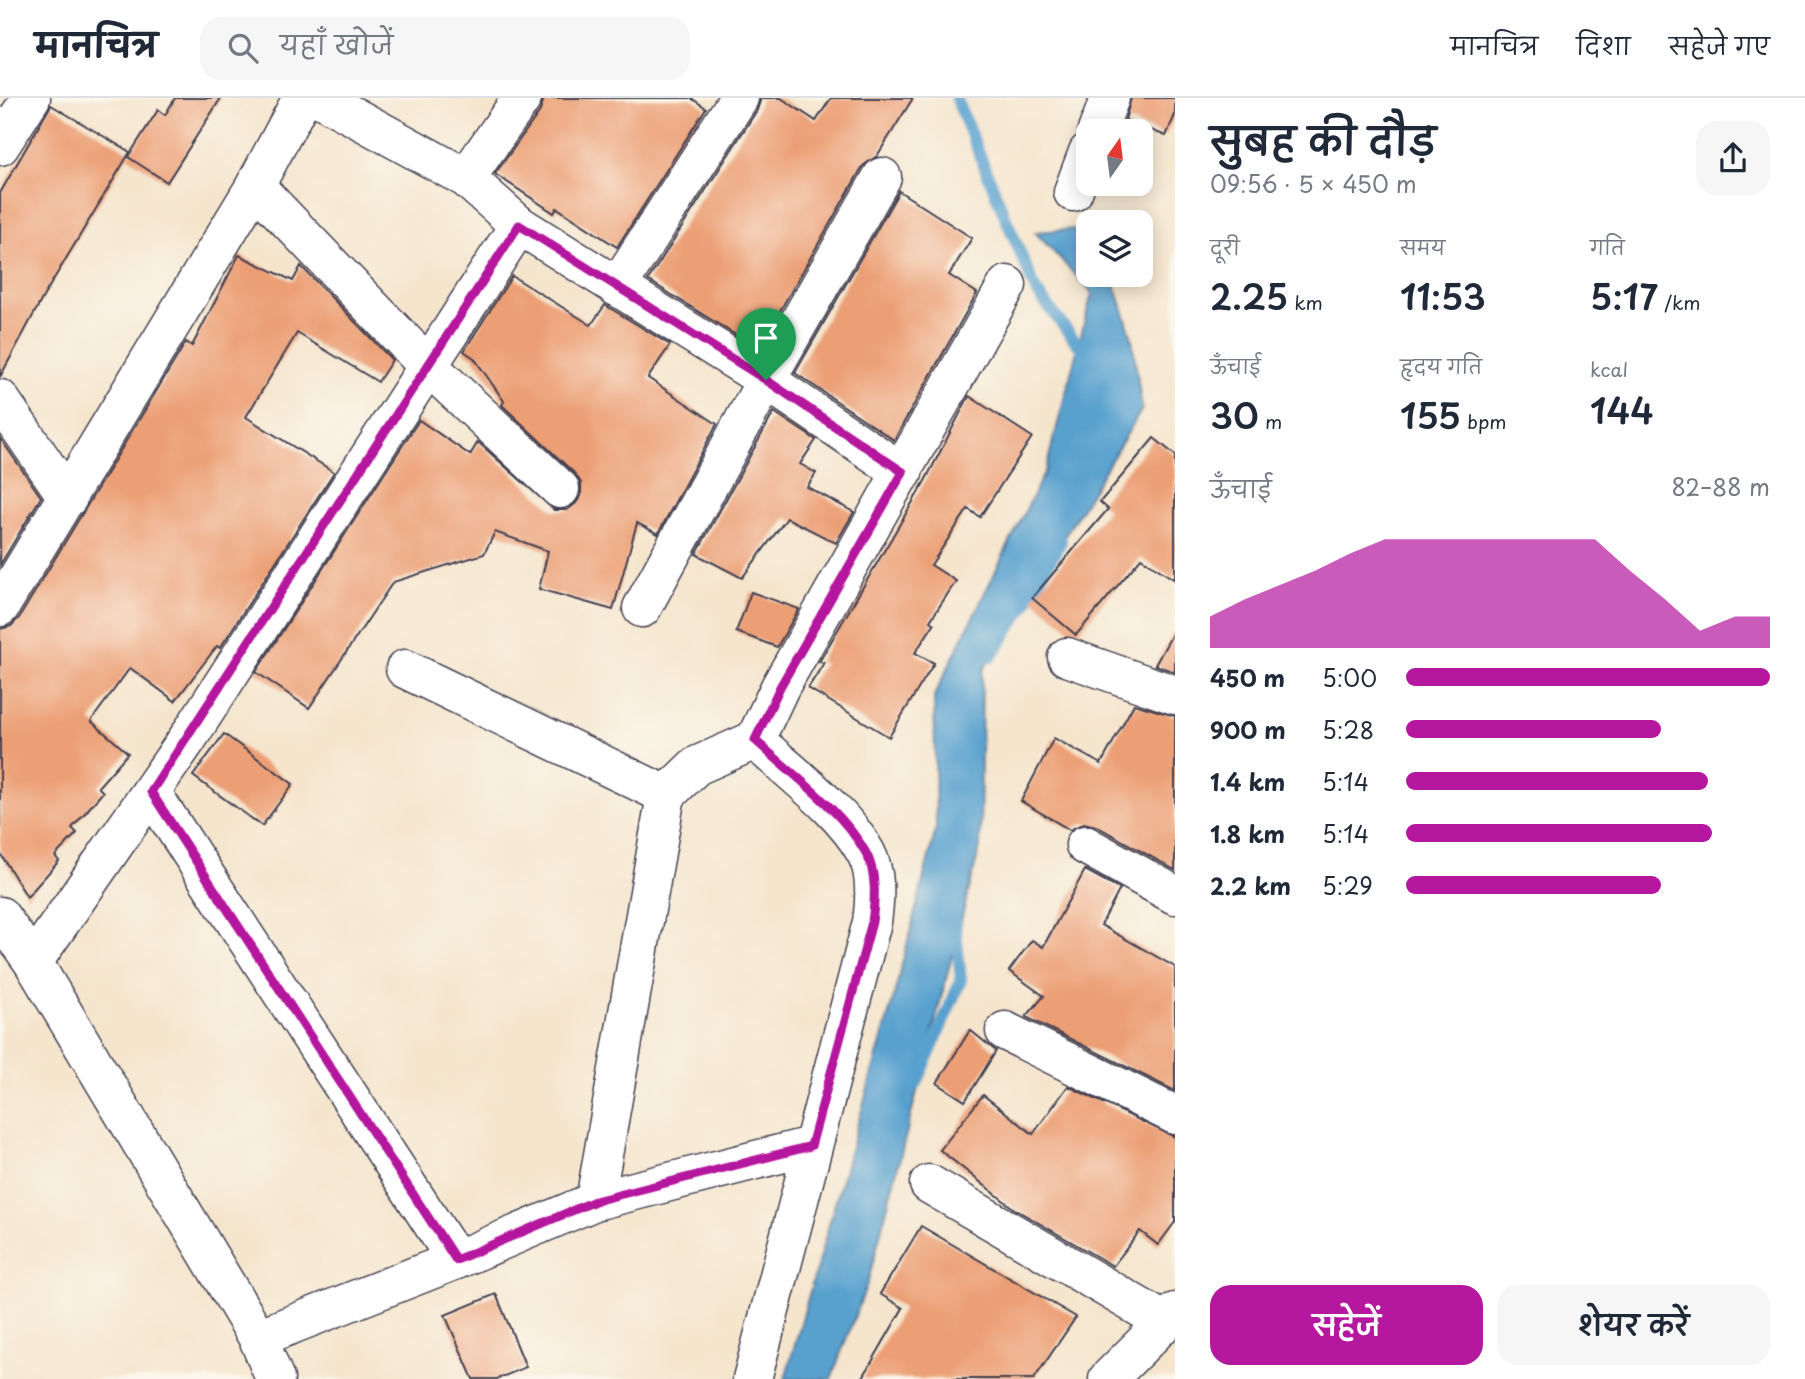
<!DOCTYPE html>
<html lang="hi">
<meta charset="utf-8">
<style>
:root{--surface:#fff;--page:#f6f6f7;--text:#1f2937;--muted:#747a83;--line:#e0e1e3;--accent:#b5179e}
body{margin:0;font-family:"Playpen Sans","Playpen Sans Deva",sans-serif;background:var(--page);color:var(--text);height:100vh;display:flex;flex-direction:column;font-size:26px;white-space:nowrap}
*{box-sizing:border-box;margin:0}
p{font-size:23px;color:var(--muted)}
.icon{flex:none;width:38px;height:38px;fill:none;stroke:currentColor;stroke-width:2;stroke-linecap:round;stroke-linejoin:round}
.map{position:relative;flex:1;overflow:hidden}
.drawer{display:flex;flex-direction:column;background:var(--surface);width:630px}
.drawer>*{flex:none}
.needle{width:46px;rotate:14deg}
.buttons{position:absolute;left:1076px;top:21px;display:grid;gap:14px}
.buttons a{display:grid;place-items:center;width:77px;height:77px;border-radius:14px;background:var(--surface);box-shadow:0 4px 18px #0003;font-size:35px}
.pin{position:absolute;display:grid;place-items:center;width:60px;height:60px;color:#fff;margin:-72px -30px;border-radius:50% 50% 50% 0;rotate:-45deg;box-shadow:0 0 7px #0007}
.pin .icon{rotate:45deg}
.round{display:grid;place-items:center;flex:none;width:74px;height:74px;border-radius:21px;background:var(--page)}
.headline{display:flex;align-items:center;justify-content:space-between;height:119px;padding:0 35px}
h1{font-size:38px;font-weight:600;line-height:52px}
.figures{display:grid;grid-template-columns:repeat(3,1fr);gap:10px;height:119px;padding:7px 35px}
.figures div{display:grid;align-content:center}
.figures b{font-size:35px;font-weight:600}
.figures small{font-size:19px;font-weight:400}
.figures p{font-size:19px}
.chart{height:196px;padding:14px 35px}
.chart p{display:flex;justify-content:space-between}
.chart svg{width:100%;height:126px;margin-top:7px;fill:var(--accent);opacity:.7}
.cta{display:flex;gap:14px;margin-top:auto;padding:14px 35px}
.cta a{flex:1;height:80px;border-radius:21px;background:var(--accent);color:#fff;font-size:28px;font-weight:600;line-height:80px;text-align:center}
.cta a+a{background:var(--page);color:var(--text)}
ul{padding:0 35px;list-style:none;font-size:23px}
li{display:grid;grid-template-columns:112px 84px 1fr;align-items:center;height:52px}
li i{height:18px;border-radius:9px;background:var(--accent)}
header{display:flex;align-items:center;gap:42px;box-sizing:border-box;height:98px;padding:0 35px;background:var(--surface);border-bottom:2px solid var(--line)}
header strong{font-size:33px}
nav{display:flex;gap:38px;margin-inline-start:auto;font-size:24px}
.search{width:490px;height:63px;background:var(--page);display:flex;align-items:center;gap:18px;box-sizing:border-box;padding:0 24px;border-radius:21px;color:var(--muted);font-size:26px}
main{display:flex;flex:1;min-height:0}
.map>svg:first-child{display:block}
.water{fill:#58a1cf;stroke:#3d6285;stroke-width:2}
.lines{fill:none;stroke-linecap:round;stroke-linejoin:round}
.stream{stroke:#58a1cf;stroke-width:12}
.building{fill:#ec9f75}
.minor-casing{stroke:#423f51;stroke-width:41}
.minor{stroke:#fff;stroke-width:38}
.route-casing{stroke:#fff;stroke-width:14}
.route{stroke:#b5179e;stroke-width:9}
</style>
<header>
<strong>मानचित्र</strong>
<div class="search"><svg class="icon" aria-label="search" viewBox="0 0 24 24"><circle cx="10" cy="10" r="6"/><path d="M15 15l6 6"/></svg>यहाँ खोजें</div>
<nav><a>मानचित्र</a><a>दिशा</a><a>सहेजे गए</a></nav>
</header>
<main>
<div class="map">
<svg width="1175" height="1281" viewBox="0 0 1175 1281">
<rect width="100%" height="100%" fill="#fbf7ec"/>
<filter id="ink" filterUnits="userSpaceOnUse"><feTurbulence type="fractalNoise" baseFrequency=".0143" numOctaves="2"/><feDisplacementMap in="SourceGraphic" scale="14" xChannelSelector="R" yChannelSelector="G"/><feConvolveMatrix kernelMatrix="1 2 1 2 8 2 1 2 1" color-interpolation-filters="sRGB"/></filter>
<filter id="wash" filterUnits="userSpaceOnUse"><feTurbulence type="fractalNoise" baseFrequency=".00686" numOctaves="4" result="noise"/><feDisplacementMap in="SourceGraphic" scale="28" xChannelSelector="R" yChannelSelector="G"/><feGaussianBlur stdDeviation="1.57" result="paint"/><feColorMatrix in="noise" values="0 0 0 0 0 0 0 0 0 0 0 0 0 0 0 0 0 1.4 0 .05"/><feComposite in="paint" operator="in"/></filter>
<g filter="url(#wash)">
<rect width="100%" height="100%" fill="#f5e5cd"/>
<path class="water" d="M1088,130V177H1112L1132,240L1142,311L982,574L980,749L868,1184L831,1281H785L893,902L936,731L934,598L1046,371L1092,195L1035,134Z"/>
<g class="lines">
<g class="stream">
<path d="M956,0L1036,193L1088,259"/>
<path d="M991,559L1024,509L1061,443"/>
<path d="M917,985L961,882L955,824"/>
</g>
</g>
<g id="blocks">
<g class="building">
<path d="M175,0H221L167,84L128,59L158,12L165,17Z"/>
<path d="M544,0H691L706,10L617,149L557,110L554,115L495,76L540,13Z"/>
<path d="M761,0H781L816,23L831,0H913L877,58L863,68L758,251L648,182L757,12Z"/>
<path d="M1131,0H1175V17L1166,38L1125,22Z"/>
<path d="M51,7L130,54L43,199L0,279V95Z"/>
<path d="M899,93L972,140L949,177L977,195L894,342L795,275Z"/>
<path d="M239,157L293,183L301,168L392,262L378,284L297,235L246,319L334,374L220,550L217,548L175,603L130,570L91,623L128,655L98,689L103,694L72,730L77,735L55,758L59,763L27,799L0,755V531L11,528L19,520L186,244L192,248Z"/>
<path d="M512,178L591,227L605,207L670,247L648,280L717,326L658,436L637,425L613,512L539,491L548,453L495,434L484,456L393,484L309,610L256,574L419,322L470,357L478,344L554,412H567L576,405L581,397V385L575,376L502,307L504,303L474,260L464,253Z"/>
<path d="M969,298L1032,339L980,419L968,411L931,467L956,483L930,523L934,526L915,555L934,565L889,639L808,590L824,565L819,564L925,383Z"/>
<path d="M774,314L816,342L800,366L816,375L807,389L854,414L836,445L787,420L742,480L696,456Z"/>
<path d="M0,340L41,399L0,467Z"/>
<path d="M1154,340L1175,357V482L1141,460L1076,537L1032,500L1108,411L1100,404Z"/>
<path d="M751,494L799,511L777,549L736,534Z"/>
<path d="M1175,531V574L1155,567Z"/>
<path d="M1134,606L1175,618V772L1096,728L1084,725L1070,732L1021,703L1054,640L1101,666Z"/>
<path d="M224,636L293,686L262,728L193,678Z"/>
<path d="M1085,772L1120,791L1101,827L1175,869V993L1026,919L1044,898L1009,873L1032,842L1043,849Z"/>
<path d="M970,932L996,953L965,1003L937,985Z"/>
<path d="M1068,988L1175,1039V1124L1158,1147L1140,1133L1113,1168L1013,1110L940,1052L983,997L1033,1036Z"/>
<path d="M921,1128L1076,1219L1034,1281H862L903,1210L880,1196Z"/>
<path d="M496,1196L526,1269L497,1281H473L445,1217Z"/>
</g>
</g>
</g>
<g filter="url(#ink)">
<use href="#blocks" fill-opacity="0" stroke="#423f51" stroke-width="2"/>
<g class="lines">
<defs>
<g id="minor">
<path d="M320,0L466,80L519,127L766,282L903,375"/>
<path d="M1097,33L1110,0"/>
<path d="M0,48L31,0"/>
<path d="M466,80L522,0"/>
<path d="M255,88L426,266L560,391"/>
<path d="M1073,94L1088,54"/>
<path d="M617,189L739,0"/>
<path d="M0,301L68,400"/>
<path d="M0,509L255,88L302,0"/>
<path d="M642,510L766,282L882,79"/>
<path d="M1067,559L1175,597"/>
<path d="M405,571L666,697L696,668L755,642"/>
<path d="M151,694L456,1162"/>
<path d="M1085,747L1175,797"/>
<path d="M0,818L33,864L258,1240"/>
<path d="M33,864L188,640L519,127"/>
<path d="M1005,933L1175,1017"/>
<path d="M929,1086L1165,1224"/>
<path d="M595,1103L666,697"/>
<path d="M275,1281L258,1240L456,1162L595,1103L811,1048"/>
<path d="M752,1281L872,824C875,802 877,775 866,755C843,713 791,675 755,642L780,589L1007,187"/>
<path d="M1108,1281L1175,1214"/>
</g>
</defs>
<use href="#minor" class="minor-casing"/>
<use href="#minor" class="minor"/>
</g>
</g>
<g class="lines" filter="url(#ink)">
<defs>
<path id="route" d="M519,127L766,282L903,374L780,589L755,642C791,675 843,713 866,755C877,775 875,802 872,824L811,1048L595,1103L456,1162L151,694Z"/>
</defs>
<use href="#route" class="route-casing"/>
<use href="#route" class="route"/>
</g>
</svg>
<div class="buttons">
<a><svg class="needle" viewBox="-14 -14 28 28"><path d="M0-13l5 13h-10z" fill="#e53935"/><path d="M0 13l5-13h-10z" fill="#747a83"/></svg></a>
<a><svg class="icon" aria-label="layers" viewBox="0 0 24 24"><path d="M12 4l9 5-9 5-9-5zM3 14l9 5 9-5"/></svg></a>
</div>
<div class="pin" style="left:766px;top:282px;background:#1e9e55"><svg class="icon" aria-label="arrive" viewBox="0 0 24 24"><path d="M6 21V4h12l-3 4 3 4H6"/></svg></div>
</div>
<section class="drawer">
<div class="headline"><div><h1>सुबह की दौड़</h1><p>09:56 · 5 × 450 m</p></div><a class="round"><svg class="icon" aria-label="share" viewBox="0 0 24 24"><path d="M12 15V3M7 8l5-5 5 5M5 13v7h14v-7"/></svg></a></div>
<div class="figures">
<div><p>दूरी</p><b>2.25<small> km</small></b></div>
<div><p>समय</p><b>11:53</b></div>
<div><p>गति</p><b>5:17<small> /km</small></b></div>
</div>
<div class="figures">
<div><p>ऊँचाई</p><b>30<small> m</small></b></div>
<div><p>हृदय गति</p><b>155<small> bpm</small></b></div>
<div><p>kcal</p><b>144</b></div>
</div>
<div class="chart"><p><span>ऊँचाई</span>82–88 m</p>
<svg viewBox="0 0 160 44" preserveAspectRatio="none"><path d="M0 44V33L10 27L20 22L30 17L40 11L50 6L60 6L70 6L80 6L90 6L100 6L110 6L120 17L130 27L140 38L150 33L160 33V44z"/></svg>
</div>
<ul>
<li><b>450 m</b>5:00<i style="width:100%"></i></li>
<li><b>900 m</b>5:28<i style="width:70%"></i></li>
<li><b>1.4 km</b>5:14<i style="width:83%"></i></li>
<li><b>1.8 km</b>5:14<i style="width:84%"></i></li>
<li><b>2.2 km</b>5:29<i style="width:70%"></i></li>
</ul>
<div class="cta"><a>सहेजें</a><a>शेयर करें</a></div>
</section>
</main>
